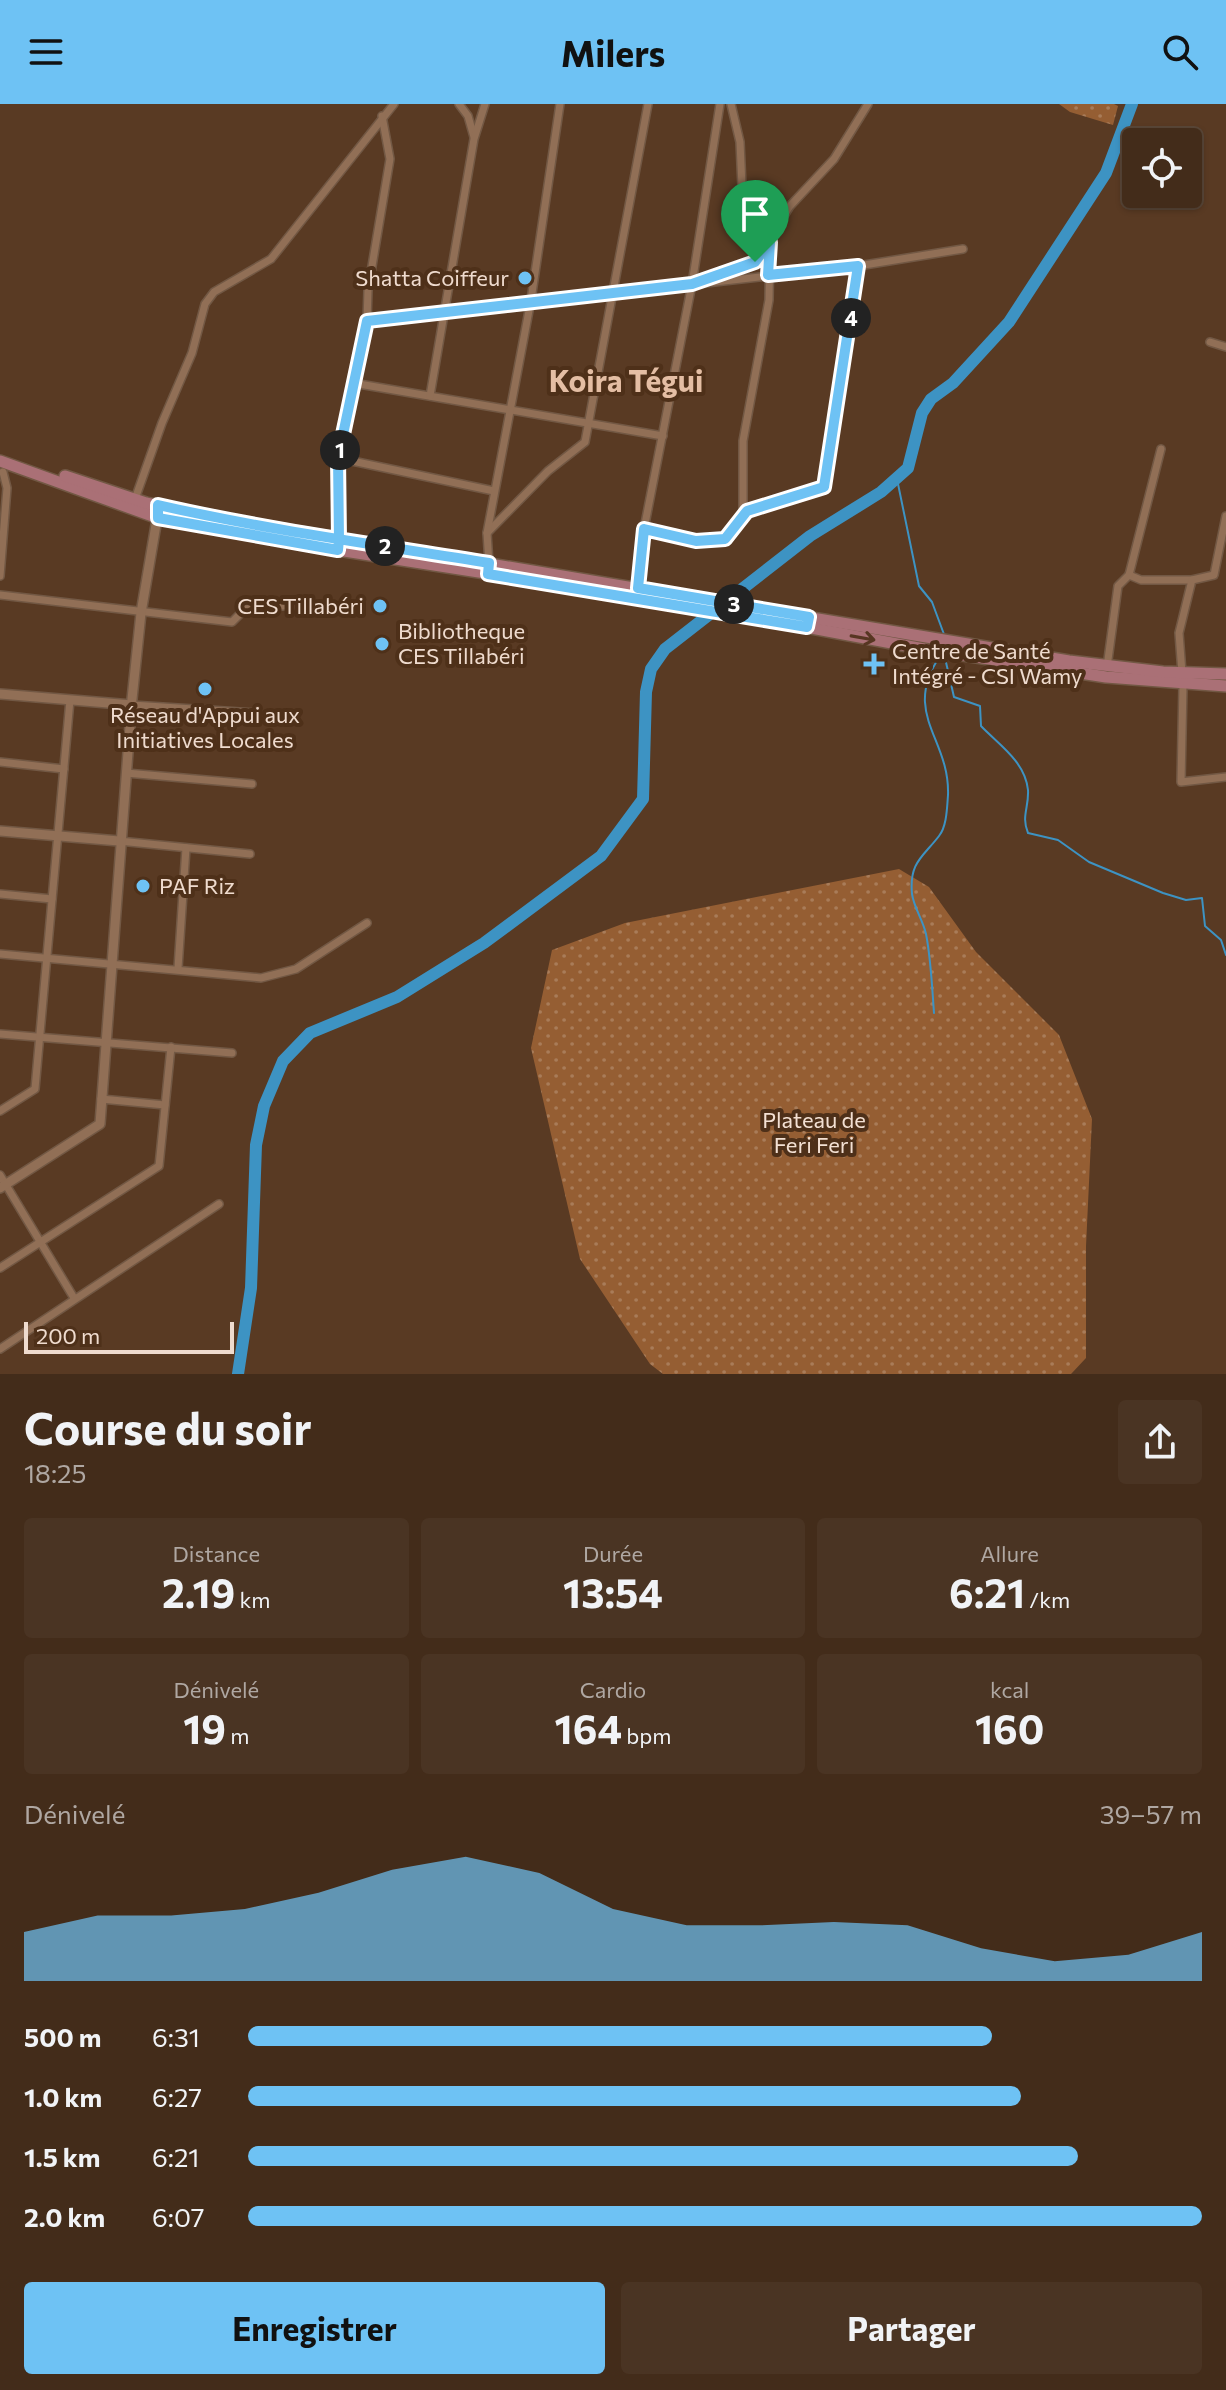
<!DOCTYPE html>
<html lang="fr">
<meta charset="utf-8">
<style>
:root{--surface:#432c1a;--page:#4a3423;--text:#f1f3f6;--muted:#afa7a2;--line:#5b4839;--accent:#6ec2f4}
body{margin:0;font-family:Commissioner,sans-serif;background:var(--page);color:var(--text);height:100vh;display:flex;flex-direction:column;font-size:30px;white-space:nowrap}
*{box-sizing:border-box;margin:0}
p{font-size:26px;color:var(--muted)}
.icon{flex:none;width:44px;height:44px;fill:none;stroke:currentColor;stroke-width:2;stroke-linecap:round;stroke-linejoin:round}
.map{position:relative;height:1270px;overflow:hidden}
.side{display:flex;flex-direction:column;background:var(--surface);flex:1}
.side>*{flex:none}
.controls{position:absolute;left:1122px;top:24px;display:grid;gap:16px}
.controls a{display:grid;place-items:center;width:80px;height:80px;border-radius:8px;background:var(--surface);box-shadow:0 2px 6px #0004,0 0 0 2px var(--line);font-size:40px}
.scale{position:absolute;left:24px;bottom:20px;width:210px;box-sizing:border-box;padding-left:8px;border:4px solid #efdbce;border-top:0;font-size:22px;line-height:28px;white-space:nowrap;color:#efdbce;-webkit-text-stroke:6px #4e3019;paint-order:stroke}
.pin{position:absolute;display:grid;place-items:center;width:68px;height:68px;color:#fff;margin:-82px -34px;border-radius:50% 50% 50% 0;rotate:-45deg;box-shadow:0 0 8px #0007}
.pin .icon{rotate:45deg}
.km{position:absolute;width:40px;height:40px;margin:-20px;border-radius:50%;background:#222;color:#fff;font-size:22px;line-height:40px;text-align:center}
.round{display:grid;place-items:center;flex:none;width:84px;height:84px;border-radius:8px;background:var(--page)}
.headline{display:flex;align-items:center;justify-content:space-between;height:136px;padding:0 24px}
h1{font-size:44px;font-weight:700;line-height:60px}
.metrics{display:grid;grid-template-columns:repeat(3,1fr);gap:12px;height:136px;padding:8px 24px}
.metrics div{display:grid;align-content:center;border-radius:8px;background:var(--page);text-align:center}
.metrics b{font-size:40px;font-weight:700}
.metrics small{font-size:22px;font-weight:400}
.metrics p{font-size:22px}
.chart{height:224px;padding:16px 24px}
.chart p{display:flex;justify-content:space-between}
.chart svg{width:100%;height:144px;margin-top:8px;fill:var(--accent);opacity:.7}
.primary-button{display:flex;gap:16px;margin-top:auto;padding:16px 24px}
.primary-button a{flex:1;height:92px;border-radius:8px;background:var(--accent);color:#111;font-size:32px;font-weight:700;line-height:92px;text-align:center}
.primary-button a+a{background:var(--page);color:var(--text)}
ul{padding:0 24px;list-style:none;font-size:26px}
li{display:grid;grid-template-columns:128px 96px 1fr;align-items:center;height:60px}
li i{height:20px;border-radius:10px;background:var(--accent)}
header{display:flex;justify-content:space-between;align-items:center;height:104px;padding:0 24px;background:var(--accent);color:#111;font-size:36px;font-weight:700}
.map>svg:first-child{display:block}
.green{fill:url(#green-dots)}
.lines{fill:none;stroke-linecap:round;stroke-linejoin:round}
.stream{stroke:#3d93c3;stroke-width:2}
.river{stroke:#3d93c3;stroke-width:12}
.minor-casing{stroke:#725844;stroke-width:10}
.tertiary-casing{stroke:#725844;stroke-width:12}
.primary-casing{stroke:#725844;stroke-width:14}
.minor{stroke:#916f56;stroke-width:7}
.tertiary{stroke:#916f56;stroke-width:9}
.primary{stroke:#aa7076;stroke-width:11}
.oneway{stroke:#573622}
.route-casing{stroke:#fff;stroke-width:16}
.route{stroke:#6ec2f4;stroke-width:10}
.poi-dot{fill:#6ec2f4;stroke:#4e3019;stroke-width:3}
.labels{text-anchor:middle;stroke-width:8;stroke-linejoin:round;paint-order:stroke}
.poi-label{font-size:22px;fill:#efdbce;stroke:#4e3019;text-anchor:start}
.park-label{font-size:22px;fill:#f3e0d3;stroke:#4e3019}
.district-label{font-size:30px;font-weight:bold;fill:#e4bea4;stroke:#4e3019}
</style>
<header><svg class="icon" aria-label="menu" viewBox="0 0 24 24"><path d="M4 6h16M4 12h16M4 18h16"/></svg>Milers<svg class="icon" aria-label="search" viewBox="0 0 24 24"><circle cx="10" cy="10" r="6"/><path d="M15 15l6 6"/></svg></header>
<div class="map">
<svg width="1226" height="1270" viewBox="0 0 1226 1270">
<defs>
<pattern id="green-dots" width="8" height="8" patternUnits="userSpaceOnUse" patternTransform="scale(2)"><rect width="8" height="8" fill="#955e33"/><path d="M2 2h.1M6 6h.1" fill="none" stroke="#a97c59" stroke-width="1.8" stroke-linecap="round"/></pattern>
</defs>
<rect width="100%" height="100%" fill="#593a23"/>
<g class="green">
<path d="M1059,0H1114L1118,2L1113,21L1070,8Z"/>
<path d="M899,765L929,783L976,848L1059,931L1092,1015L1086,1142V1254L1071,1270H663L650,1260L580,1155L531,944L552,846L625,819Z"/>
</g>
<g class="lines">
<g class="stream">
<path d="M897,375L919,482L932,498L945,533"/>
<path d="M945,554L954,593L980,602L981,622C998,640 1025,657 1028,686C1029,704 1021,712 1028,729L1058,736L1089,758L1163,789L1186,796L1202,794L1205,822L1221,836L1226,851"/>
<path d="M934,909C932,883 931,855 926,830C923,816 914,804 912,790C909,758 923,753 939,732C947,722 947,703 948,691C950,634 901,610 940,552"/>
</g>
<path class="river" d="M238,1270L251,1184L256,1041L264,1002L283,957L310,929L397,893L484,839L601,752L643,695L646,588L651,565L665,545L810,432L881,388L908,364L922,309L931,295L953,279L1009,218L1106,69L1132,0"/>
<defs>
<g id="minor">
<path d="M459,0L468,12L474,33"/>
<path d="M731,0L740,38L742,83L766,97L770,138L769,196L743,337V413"/>
<path d="M706,175L755,158L790,102L834,55L868,0"/>
<path d="M367,217L858,162L963,145"/>
<path d="M1210,238L1226,243"/>
<path d="M353,279L663,332"/>
<path d="M430,292L474,35L485,0"/>
<path d="M338,354L494,387"/>
<path d="M135,395L162,319L192,249L205,200L214,188L271,155L394,0"/>
<path d="M644,425L696,437L725,435L747,407L824,383L858,162"/>
<path d="M487,429L548,367L585,338L648,0"/>
<path d="M339,436L338,354L367,217L368,186L390,55L382,12"/>
<path d="M489,460L487,429L531,196L560,0"/>
<path d="M1129,471L1141,476H1192"/>
<path d="M0,472L7,384L3,368"/>
<path d="M638,484L644,425L692,180L720,0"/>
<path d="M0,491L232,518L245,505L308,500"/>
<path d="M1107,563L1118,482L1129,471L1161,345"/>
<path d="M1182,569L1179,529L1192,476L1214,471L1226,412"/>
<path d="M1183,581L1181,678L1226,673"/>
<path d="M132,601L255,609"/>
<path d="M0,658L64,665"/>
<path d="M126,669L252,680"/>
<path d="M119,737L250,750"/>
<path d="M0,790L52,795"/>
<path d="M0,850L261,874L296,865L367,819"/>
<path d="M178,864L186,744"/>
<path d="M0,930L232,949"/>
<path d="M101,995L165,1001"/>
<path d="M0,1007L35,985L70,596"/>
<path d="M0,1071L74,1194"/>
<path d="M0,1164L159,1062L171,943"/>
<path d="M0,1245L219,1100"/>
</g>
<g id="tertiary">
<path d="M0,590L132,601"/>
<path d="M0,727L119,737"/>
<path d="M0,1084L100,1020L132,595L141,509L158,409"/>
</g>
<g id="primary">
<path d="M0,357L158,414L338,446L676,499L924,545L1106,573L1226,582"/>
<path d="M65,372L146,399L240,418L1069,557L1163,568L1226,570"/>
</g>
</defs>
<use href="#minor" class="minor-casing"/>
<use href="#tertiary" class="tertiary-casing"/>
<use href="#primary" class="primary-casing"/>
<use href="#minor" class="minor"/>
<use href="#tertiary" class="tertiary"/>
<use href="#primary" class="primary"/>
</g>
<defs><path id="oneway-shaft" d="M-6 0H5M1.5-3L5.5 0L1.5 3" fill="none" stroke-width="1.6" stroke-linecap="round" stroke-linejoin="round" transform="scale(2)"/></defs>
<use class="oneway" href="#oneway-shaft" transform="translate(863 534) rotate(10)"/>
<g class="lines">
<defs>
<path id="route" d="M755,158L692,180L367,217L338,354L339,435L338,446L158,414V401C267,426 379,441 489,459L488,470L807,523L809,513L638,484L644,425L696,437L725,435L747,407L824,383L858,162L768,171L770,138L755,158"/>
</defs>
<use href="#route" class="route-casing"/>
<use href="#route" class="route"/>
</g>
<g class="poi-dot">
<circle cx="525" cy="174" r="8"/>
<circle cx="380" cy="502" r="8"/>
<circle cx="382" cy="540" r="8"/>
<path d="M870 548h8v8h8v8h-8v8h-8v-8h-8v-8h8z"/>
<circle cx="205" cy="585" r="8"/>
<circle cx="143" cy="782" r="8"/>
</g>
<g class="labels">
<g class="poi-label">
<text x="509" y="182" text-anchor="end">Shatta Coiffeur</text>
<text x="364" y="510" text-anchor="end">CES Tillabéri</text>
<text x="398" y="535">Bibliotheque<tspan x="398" dy="25">CES Tillabéri</tspan></text>
<text x="892" y="555">Centre de Santé<tspan x="892" dy="25">Intégré - CSI Wamy</tspan></text>
<text x="205" y="619" text-anchor="middle">Réseau d'Appui aux<tspan x="205" dy="25">Initiatives Locales</tspan></text>
<text x="159" y="790">PAF Riz</text>
</g>
<g class="park-label">
<text x="814" y="1024">Plateau de<tspan x="814" dy="25">Feri Feri</tspan></text>
</g>
<g class="district-label">
<text x="626" y="288">Koira Tégui</text>
</g>
</g>
</svg>
<div class="controls">
<a><svg class="icon" aria-label="locate" viewBox="0 0 24 24"><circle cx="12" cy="12" r="6"/><path d="M12 2v4M12 18v4M2 12h4M18 12h4"/></svg></a>
</div>
<div class="scale">200 m</div>
<div class="pin" style="left:755px;top:158px;background:#1e9e55"><svg class="icon" aria-label="arrive" viewBox="0 0 24 24"><path d="M6 21V4h12l-3 4 3 4H6"/></svg></div>
<b class="km" style="left:340px;top:346px">1</b>
<b class="km" style="left:385px;top:442px">2</b>
<b class="km" style="left:734px;top:500px">3</b>
<b class="km" style="left:851px;top:214px">4</b>
</div>
<section class="side">
<div class="headline"><div><h1>Course du soir</h1><p>18:25</p></div><a class="round"><svg class="icon" aria-label="share" viewBox="0 0 24 24"><path d="M12 15V3M7 8l5-5 5 5M5 13v7h14v-7"/></svg></a></div>
<div class="metrics">
<div><p>Distance</p><b>2.19<small> km</small></b></div>
<div><p>Durée</p><b>13:54</b></div>
<div><p>Allure</p><b>6:21<small> /km</small></b></div>
</div>
<div class="metrics">
<div><p>Dénivelé</p><b>19<small> m</small></b></div>
<div><p>Cardio</p><b>164<small> bpm</small></b></div>
<div><p>kcal</p><b>160</b></div>
</div>
<div class="chart"><p><span>Dénivelé</span>39–57 m</p>
<svg viewBox="0 0 160 44" preserveAspectRatio="none"><path d="M0 44V29L10 24L20 24L30 22L40 17L50 10L60 6L70 11L80 22L90 27L100 27L110 26L120 27L130 34L140 38L150 36L160 29V44z"/></svg>
</div>
<ul>
<li><b>500 m</b>6:31<i style="width:78%"></i></li>
<li><b>1.0 km</b>6:27<i style="width:81%"></i></li>
<li><b>1.5 km</b>6:21<i style="width:87%"></i></li>
<li><b>2.0 km</b>6:07<i style="width:100%"></i></li>
</ul>
<div class="primary-button"><a>Enregistrer</a><a>Partager</a></div>
</section>
